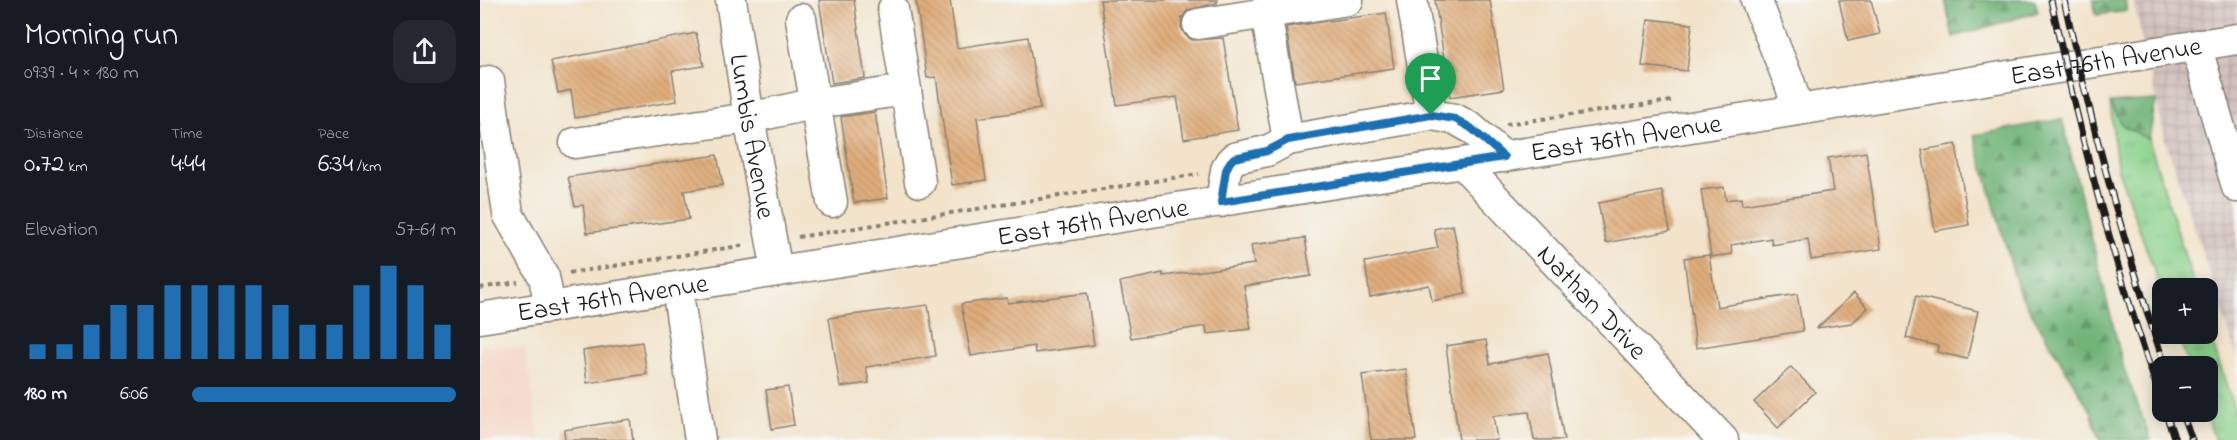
<!DOCTYPE html>
<meta charset="utf-8">
<style>
:root{--surface:#171b24;--page:#242831;--text:#f1f3f6;--muted:#9ea1a6;--accent:#1f6fb2}
body{margin:0;font-family:"Indie Flower",sans-serif;background:var(--page);color:var(--text);height:100vh;display:flex;flex-direction:column;font-size:22px;white-space:nowrap}
*{box-sizing:border-box;margin:0}
p{font-size:20px;color:var(--muted)}
.icon{flex:none;width:33px;height:33px;fill:none;stroke:currentColor;stroke-width:2;stroke-linecap:round;stroke-linejoin:round}
.map{position:relative;flex:1;overflow:hidden}
.drawer{display:flex;flex-direction:column;background:var(--surface);width:480px}
.drawer>*{flex:none}
.fabs{position:absolute;left:1672px;top:278px;display:grid;gap:12px}
.fabs a{display:grid;place-items:center;width:66px;height:66px;border-radius:12px;background:var(--surface);box-shadow:0 3px 15px #0003;font-size:30px}
.pin{position:absolute;display:grid;place-items:center;width:51px;height:51px;color:#fff;margin:-62px -26px;border-radius:50% 50% 50% 0;rotate:-45deg;box-shadow:0 0 6px #0007}
.pin .icon{rotate:45deg}
.round{display:grid;place-items:center;flex:none;width:63px;height:63px;border-radius:18px;background:var(--page)}
.overview{display:flex;align-items:center;justify-content:space-between;height:102px;padding:0 24px}
h1{font-size:33px;font-weight:600;line-height:45px}
.stats{display:grid;grid-template-columns:repeat(3,1fr);gap:9px;height:102px;padding:6px 24px}
.stats div{display:grid;align-content:center}
.stats b{font-size:26px;font-weight:600}
.stats small{font-size:16px;font-weight:400}
.stats p{font-size:16px}
.chart{height:168px;padding:12px 24px}
.chart p{display:flex;justify-content:space-between}
.chart svg{width:100%;height:108px;margin-top:6px;stroke:var(--accent);stroke-width:6}
ul{padding:0 24px;list-style:none;font-size:20px}
li{display:grid;grid-template-columns:96px 72px 1fr;align-items:center;height:45px}
li i{height:15px;border-radius:8px;background:var(--accent)}
main{display:flex;flex:1;min-height:0}
.map>svg:first-child{display:block}
.built{fill:#f5d3c1}
.industrial{fill:url(#industrial-grid)}
.grass{fill:url(#grass-tufts);stroke:#547754;stroke-width:1.5}
.forest{fill:url(#forest-firs);stroke:#46684a;stroke-width:1.5}
.building{fill:url(#building-back-hatch)}
.lines{fill:none;stroke-linecap:round;stroke-linejoin:round}
.minor-casing{stroke:#878073;stroke-width:33}
.path{stroke:#878073;stroke-width:4;stroke-dasharray:4.5 4.5;stroke-linecap:butt}
.minor{stroke:#fff;stroke-width:30}
.rail-casing{stroke:#1c1c1c;stroke-width:7}
.rail{stroke:#f6f6f2;stroke-width:4.5;stroke-dasharray:14;stroke-linecap:butt}
.route-casing{stroke:#fff;stroke-width:12}
.route{stroke:#1f6fb2;stroke-width:8}
.labels{text-anchor:middle;stroke-width:4.5;stroke-linejoin:round;paint-order:stroke}
.street-label{font-size:27px;fill:#1c1c1c;stroke:#f6f6f2}
</style>
<main>
<section class="drawer">
<div class="overview"><div><h1>Morning run</h1><p>09:39 · 4 × 180 m</p></div><a class="round"><svg class="icon" aria-label="share" viewBox="0 0 24 24"><path d="M12 15V3M7 8l5-5 5 5M5 13v7h14v-7"/></svg></a></div>
<div class="stats">
<div><p>Distance</p><b>0.72<small> km</small></b></div>
<div><p>Time</p><b>4:44</b></div>
<div><p>Pace</p><b>6:34<small> /km</small></b></div>
</div>
<div class="chart"><p><span>Elevation</span>57–61 m</p>
<svg viewBox="0 0 160 44" preserveAspectRatio="none"><path d="M5 44V38M15 44V38M25 44V30M35 44V22M45 44V22M55 44V14M65 44V14M75 44V14M85 44V14M95 44V22M105 44V30M115 44V30M125 44V14M135 44V6M145 44V14M155 44V30"/></svg>
</div>
<ul>
<li><b>180 m</b>6:06<i style="width:100%"></i></li>
</ul>
</section>
<div class="map">
<svg width="1757" height="440" viewBox="0 0 1757 440">
<defs>
<pattern id="industrial-grid" width="8" height="8" patternUnits="userSpaceOnUse" patternTransform="scale(1.5)"><rect width="8" height="8" fill="#d1c0bc"/><path d="M0 4h8M4 0v8" fill="none" stroke="#b3a4a1"/></pattern>
<pattern id="grass-tufts" width="24" height="20" patternUnits="userSpaceOnUse" patternTransform="scale(1.5)"><rect width="24" height="20" fill="#8bd28c"/><path d="M3 7l-1-3M5 7V3M7 7l1-3M15 17l-1-3M17 17v-4M19 17l1-3" fill="none" stroke="#77b478"/></pattern>
<pattern id="forest-firs" width="22" height="20" patternUnits="userSpaceOnUse" patternTransform="scale(1.5)"><rect width="22" height="20" fill="#70b478"/><path d="M5 1l3.5 6h-7zM16 11l3.5 6h-7z" fill="#5b9262"/></pattern>
<pattern id="building-back-hatch" width="6" height="6" patternUnits="userSpaceOnUse" patternTransform="scale(1.5)"><rect width="6" height="6" fill="#dfad7c"/><path d="M-1 5l2 2M0 0l6 6M5-1l2 2" fill="none" stroke="#bf946b"/></pattern>
</defs>
<rect width="100%" height="100%" fill="#f6f6f2"/>
<filter id="ink" filterUnits="userSpaceOnUse"><feTurbulence type="fractalNoise" baseFrequency=".0167" numOctaves="2"/><feDisplacementMap in="SourceGraphic" scale="12" xChannelSelector="R" yChannelSelector="G"/><feConvolveMatrix kernelMatrix="1 2 1 2 8 2 1 2 1" color-interpolation-filters="sRGB"/></filter>
<filter id="wash" filterUnits="userSpaceOnUse"><feTurbulence type="fractalNoise" baseFrequency=".008" numOctaves="4" result="noise"/><feDisplacementMap in="SourceGraphic" scale="24" xChannelSelector="R" yChannelSelector="G"/><feGaussianBlur stdDeviation="1.35" result="paint"/><feColorMatrix in="noise" values="0 0 0 0 0 0 0 0 0 0 0 0 0 0 0 0 0 1.4 0 .05"/><feComposite in="paint" operator="in"/></filter>
<g filter="url(#wash)">
<rect width="100%" height="100%" fill="#f2e3ca"/>
<path class="built" d="M0,346L45,348L59,440H0Z"/>
<path class="industrial" d="M1653,0H1757V357L1685,139Z"/>
<g class="grass">
<path d="M1630,103L1643,125L1669,140L1715,288H1683V295L1637,167Z"/>
<path d="M1728,328L1757,418V440H1735L1725,411H1728V366H1709L1697,333H1728Z"/>
</g>
<g class="forest">
<path d="M1465,0H1555L1558,12L1473,37Z"/>
<path d="M1613,0H1645L1647,11L1616,15Z"/>
<path d="M1676,100L1669,139L1643,126L1630,103Z"/>
<path d="M1582,119L1644,369L1671,440H1620L1611,412L1539,292L1494,135Z"/>
</g>
<g id="blocks">
<g class="building">
<path d="M339,0H374L385,78L352,83Z"/>
<path d="M436,0H470L477,48L548,37L560,109L497,118L506,180L472,185L456,77L447,78Z"/>
<path d="M620,0H737V3L708,10L702,18L701,27L705,35L712,40L743,38L758,130L704,139L697,97L637,105Z"/>
<path d="M955,0H1010L1024,89L970,97Z"/>
<path d="M1359,0H1391L1400,34L1368,41Z"/>
<path d="M906,13L914,68L815,82L806,27Z"/>
<path d="M1168,19L1212,24L1207,71L1162,66Z"/>
<path d="M216,33L224,66L192,71L197,101L95,118L91,90L78,93L71,61Z"/>
<path d="M395,112L408,198L374,203L361,117Z"/>
<path d="M1476,144L1489,225L1455,231L1442,150Z"/>
<path d="M1386,152L1401,249L1331,260L1328,239L1292,245L1291,238L1251,245L1252,254L1231,257L1221,190L1244,187L1246,200L1261,198L1262,205L1353,191L1348,158Z"/>
<path d="M237,155L243,185L204,191L209,219L107,233L103,205L95,206L88,177Z"/>
<path d="M1182,191L1190,231L1126,243L1118,203Z"/>
<path d="M973,225L986,294L952,301L949,285L890,297L885,262L958,248L954,229Z"/>
<path d="M825,238L831,276L764,286L771,329L727,334L726,326L651,338L640,282L683,273V276L774,264L771,245Z"/>
<path d="M1229,255L1237,307L1317,294L1323,331L1216,348L1204,258Z"/>
<path d="M607,293L614,345L555,353L554,346L491,356L481,304L527,298L528,303Z"/>
<path d="M1374,293L1388,308L1372,323L1337,328Z"/>
<path d="M1436,296L1498,311L1487,359L1457,352L1458,346L1426,338Z"/>
<path d="M448,305L456,356L386,367L389,383L360,387L349,318Z"/>
<path d="M1006,340L1010,364L1068,353L1084,440H1054L1049,412L1013,416L1017,440H979L966,346Z"/>
<path d="M162,342L167,374L107,383L103,351Z"/>
<path d="M1311,367L1335,392L1298,428L1274,402Z"/>
<path d="M926,369L936,440H891L882,375Z"/>
<path d="M308,387L314,425L292,429L286,390Z"/>
<path d="M150,419L153,440H85L84,430Z"/>
</g>
</g>
</g>
<g filter="url(#ink)">
<use href="#blocks" fill-opacity="0" stroke="#878073" stroke-width="1.5"/>
<g class="lines">
<defs>
<g id="minor">
<path id="s1" d="M251,0L269,118L297,271"/>
<path d="M932,0L951,115"/>
<path d="M1276,0L1310,84L1318,110"/>
<path d="M786,13L808,140"/>
<path d="M321,19L352,202"/>
<path d="M718,24L868,0"/>
<path d="M1716,45L1757,187"/>
<path d="M9,81L28,214L64,277L70,307"/>
<path d="M426,90L440,182"/>
<path d="M95,143L269,118L337,103L426,90L413,9"/>
<path id="s2" d="M983,164L1243,440"/>
<path d="M741,202L746,170L750,162L754,158L787,151L808,140L951,115L975,119L991,128L1024,157"/>
<path d="M197,287L220,440"/>
<path id="s3" d="M0,318L1318,110L1757,39"/>
</g>
</defs>
<use href="#minor" class="minor-casing"/>
<g class="path">
<path d="M1026,124L1191,101"/>
<path d="M318,237L719,174"/>
<path d="M89,273L266,245"/>
<path d="M0,288L38,282"/>
</g>
<use href="#minor" class="minor"/>
<defs>
<g id="rail">
<path d="M1571,0C1600,138 1636,272 1683,405"/>
<path d="M1584,0C1611,124 1644,246 1685,366"/>
<path d="M1685,411L1695,440"/>
<path d="M1701,411L1712,440"/>
</g>
</defs>
<use href="#rail" class="rail-casing"/>
<use href="#rail" class="rail"/>
</g>
</g>
<g class="lines" filter="url(#ink)">
<defs>
<path id="route" d="M951,115L975,119L991,128L1024,157L741,202L746,170L750,162L754,158L787,151L808,140Z"/>
</defs>
<use href="#route" class="route-casing"/>
<use href="#route" class="route"/>
</g>
<g class="labels">
<g class="street-label">
<text dy="9" stroke="none"><textPath href="#s3" startOffset="1646">East 76th Avenue</textPath></text>
<text dy="9" stroke="none"><textPath href="#s1" startOffset="138">Lumbis Avenue</textPath></text>
<text dy="9" stroke="none"><textPath href="#s3" startOffset="1160">East 76th Avenue</textPath></text>
<text dy="9" stroke="none"><textPath href="#s3" startOffset="620">East 76th Avenue</textPath></text>
<text dy="9" stroke="none"><textPath href="#s3" startOffset="134">East 76th Avenue</textPath></text>
<text dy="9" stroke="none"><textPath href="#s2" startOffset="189">Nathan Drive</textPath></text>
</g>
</g>
</svg>
<div class="fabs">
<a>+</a>
<a>−</a>
</div>
<div class="pin" style="left:951px;top:115px;background:#1e9e55"><svg class="icon" aria-label="arrive" viewBox="0 0 24 24"><path d="M6 21V4h12l-3 4 3 4H6"/></svg></div>
</div>
</main>
